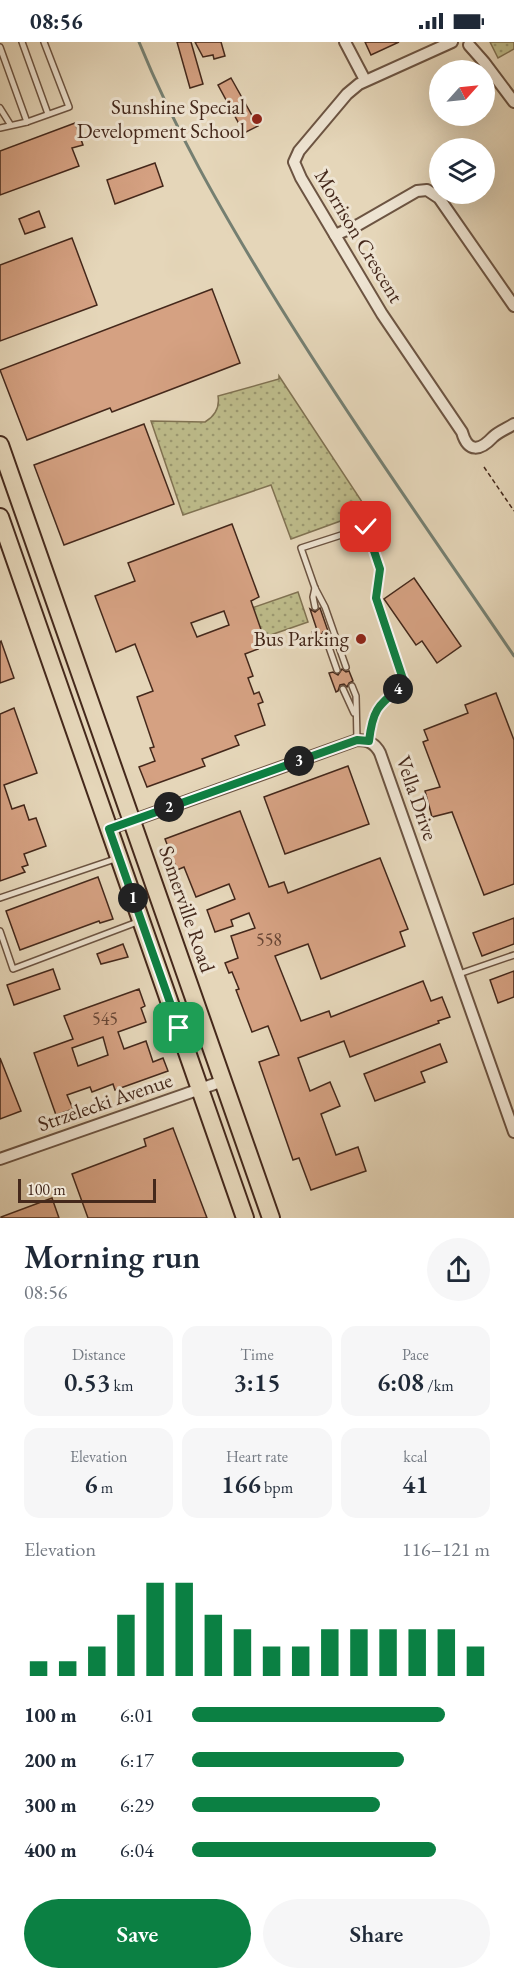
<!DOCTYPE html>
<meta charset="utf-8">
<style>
:root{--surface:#fff;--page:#f6f6f7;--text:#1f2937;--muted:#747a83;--accent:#0b8043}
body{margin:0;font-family:"EB Garamond",serif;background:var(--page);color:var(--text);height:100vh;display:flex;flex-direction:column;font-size:22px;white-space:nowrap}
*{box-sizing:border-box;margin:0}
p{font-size:20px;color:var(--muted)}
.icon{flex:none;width:33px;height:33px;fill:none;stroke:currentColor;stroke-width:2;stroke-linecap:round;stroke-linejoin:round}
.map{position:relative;height:1176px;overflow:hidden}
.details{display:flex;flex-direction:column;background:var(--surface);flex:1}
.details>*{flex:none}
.needle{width:39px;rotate:63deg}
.controls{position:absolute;left:429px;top:18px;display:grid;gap:12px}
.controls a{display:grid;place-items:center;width:66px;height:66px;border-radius:50%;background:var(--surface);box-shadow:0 6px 24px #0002;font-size:30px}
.scale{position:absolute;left:18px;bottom:15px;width:138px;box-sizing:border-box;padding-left:6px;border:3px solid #44281b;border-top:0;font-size:16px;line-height:21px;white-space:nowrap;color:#44281b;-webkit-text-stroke:4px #eee4d2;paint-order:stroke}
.pin{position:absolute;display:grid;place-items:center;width:51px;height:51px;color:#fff;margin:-26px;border-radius:12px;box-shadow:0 3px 9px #0006}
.km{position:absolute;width:30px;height:30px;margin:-15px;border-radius:50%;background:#222;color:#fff;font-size:16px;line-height:30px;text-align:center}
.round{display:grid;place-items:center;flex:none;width:63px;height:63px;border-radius:32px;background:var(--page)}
.head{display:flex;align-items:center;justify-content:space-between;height:102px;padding:0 24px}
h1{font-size:33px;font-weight:600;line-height:45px}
.figures{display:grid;grid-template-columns:repeat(3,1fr);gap:9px;height:102px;padding:6px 24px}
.figures div{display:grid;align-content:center;border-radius:15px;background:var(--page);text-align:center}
.figures b{font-size:26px;font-weight:600}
.figures small{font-size:16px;font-weight:400}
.figures p{font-size:16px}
.chart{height:168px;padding:12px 24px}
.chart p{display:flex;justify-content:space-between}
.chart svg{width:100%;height:108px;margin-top:6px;stroke:var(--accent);stroke-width:6}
.primary-button{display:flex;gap:12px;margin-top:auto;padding:12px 24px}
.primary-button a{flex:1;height:69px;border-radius:36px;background:var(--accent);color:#fff;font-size:24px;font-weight:600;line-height:69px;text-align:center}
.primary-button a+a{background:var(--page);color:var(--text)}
ul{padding:0 24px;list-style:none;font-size:20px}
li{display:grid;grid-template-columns:96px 72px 1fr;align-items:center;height:45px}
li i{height:15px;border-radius:8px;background:var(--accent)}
.status{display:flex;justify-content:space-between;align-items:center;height:42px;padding:0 30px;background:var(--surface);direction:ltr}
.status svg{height:16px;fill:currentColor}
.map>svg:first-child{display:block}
.green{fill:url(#green-dots);stroke:#807252;stroke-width:1.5}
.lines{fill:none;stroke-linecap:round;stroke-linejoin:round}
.stream{stroke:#757f71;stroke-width:3}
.building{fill:#d5a182;stroke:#44281b;stroke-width:1.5;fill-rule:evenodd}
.lane-casing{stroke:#6c5442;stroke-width:8}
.street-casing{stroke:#6c5442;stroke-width:14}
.primary-casing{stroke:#44281b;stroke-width:20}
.path{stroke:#44281b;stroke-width:1.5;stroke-dasharray:4.5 3;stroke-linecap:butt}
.lane{stroke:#eee4d2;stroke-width:5}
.street{stroke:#eee4d2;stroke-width:10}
.primary{stroke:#e5d6b9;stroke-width:16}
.route-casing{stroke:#fff;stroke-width:12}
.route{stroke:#0b8043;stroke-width:8}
.poi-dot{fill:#8f2418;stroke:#eee4d2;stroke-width:2}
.labels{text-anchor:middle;stroke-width:6;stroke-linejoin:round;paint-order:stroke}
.number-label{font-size:18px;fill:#684635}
.poi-label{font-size:21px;fill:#44281b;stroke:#eee4d2;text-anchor:end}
.street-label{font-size:21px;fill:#44281b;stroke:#eee4d2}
</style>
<div class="status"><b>08:56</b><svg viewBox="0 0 49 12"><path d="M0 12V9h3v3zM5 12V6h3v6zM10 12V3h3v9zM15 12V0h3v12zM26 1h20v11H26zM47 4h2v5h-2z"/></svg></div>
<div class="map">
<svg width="514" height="1176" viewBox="0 0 514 1176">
<defs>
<pattern id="green-dots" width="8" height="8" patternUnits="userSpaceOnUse" patternTransform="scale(1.5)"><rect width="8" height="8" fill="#bdbb8a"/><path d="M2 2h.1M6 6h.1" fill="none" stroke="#9b9870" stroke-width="1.8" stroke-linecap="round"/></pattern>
</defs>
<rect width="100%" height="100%" fill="#e5d6b9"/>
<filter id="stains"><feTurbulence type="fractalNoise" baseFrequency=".00333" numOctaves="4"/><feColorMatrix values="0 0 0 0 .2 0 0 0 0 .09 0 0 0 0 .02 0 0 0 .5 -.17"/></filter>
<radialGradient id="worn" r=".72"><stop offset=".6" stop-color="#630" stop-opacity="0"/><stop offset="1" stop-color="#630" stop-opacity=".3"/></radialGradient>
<g class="green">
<path d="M490,0H514V7L498,16Z"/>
<path d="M279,334L368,469L291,497L271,443L183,473L151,379L205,380C215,374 220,366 218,354L279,337Z"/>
<path d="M298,550L308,580L262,596L252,566Z"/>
</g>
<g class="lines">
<path class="stream" d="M139,0C174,86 220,166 268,245C345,371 431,492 514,614"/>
</g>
<g class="building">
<path d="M177,0H191L203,42L190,46Z"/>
<path d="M195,0H221L225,14L214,17L213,13L203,15Z"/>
<path d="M365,0H399L371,13Z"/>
<path d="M231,36L258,84L244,91L218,43Z"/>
<path d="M75,81L83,103L72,106L79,124L0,153V109Z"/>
<path d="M155,121L163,144L115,162L107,138Z"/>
<path d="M39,169L45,185L25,192L19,177Z"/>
<path d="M72,196L97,263L0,299V223Z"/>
<path d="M212,247L240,321L112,370L110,366L27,398L0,328Z"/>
<path d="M144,382L174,462L64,503L34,423Z"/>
<path d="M232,482L259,555L251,559L265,599L256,603L258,607L245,612L253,634L248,636L254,652L259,650L263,660L258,662L265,683L235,694L239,703L202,717L205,724L147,745L139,725L155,719L150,706L154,705L137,655L153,649L135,602L116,610L95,554L135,539L128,521ZM224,569L229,583L197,595L191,581Z"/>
<path d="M414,536L461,604L437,621L422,599L416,603L384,557Z"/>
<path d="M320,566L329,592L323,590L320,595L315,597L312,590L317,588L310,567L315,570Z"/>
<path d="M1,599L14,636L0,641V600Z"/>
<path d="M342,627L346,630L349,629L353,639L349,641L347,645L344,642L340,643L338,649L336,650L329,631L333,630L338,633Z"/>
<path d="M496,651L514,698V842L484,853L452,770L432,775L425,749L440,745L423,700L428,698L424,688L468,671L465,663Z"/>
<path d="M14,666L37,731L4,743L12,767L24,763L29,778L36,776L46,804L24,812L28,823L22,825L25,830L0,839V672Z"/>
<path d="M348,724L369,782L285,812L264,755Z"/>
<path d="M240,769L269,845L284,840L288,851L380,816L408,887L400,890L405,904L321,937L308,902L275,914L301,979L329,969L331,975L423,939L431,959L442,955L450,975L438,979L439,981L350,1015L344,999L298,1016L310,1049L330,1040L340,1064L321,1072L336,1113L358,1105L366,1129L311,1148L299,1116L293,1118L259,1020L279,1013L268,984L252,990L236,948L239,947L232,930L229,931L225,921L238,916L231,894L255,886L249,871L231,878L233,884L215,890L207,868L235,857L229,842L196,855L184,825L177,828L165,797Z"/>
<path d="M98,835L113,877L100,881L99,879L20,908L6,869Z"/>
<path d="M514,876V902L482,914L473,891Z"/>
<path d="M123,902L128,915L101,922L97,912Z"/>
<path d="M53,927L60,947L14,963L7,943Z"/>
<path d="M514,929V955L498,961L490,938Z"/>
<path d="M139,947L145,964L141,966L146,980L118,990L124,1007L146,999L153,1020L163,1016L168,1029L115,1048L113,1042L92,1050L90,1045L67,1053L73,1067L56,1073L34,1011L73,997L64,974ZM103,995L108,1013L78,1024L72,1006Z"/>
<path d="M440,1002L447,1020L421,1030L425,1040L375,1059L364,1032Z"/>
<path d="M0,1016L21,1069L0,1077Z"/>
<path d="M173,1086L207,1176H88L72,1132L146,1104L144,1097Z"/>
<path d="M52,1156L59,1176H1V1175Z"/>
</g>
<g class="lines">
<defs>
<g id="lane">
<path d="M22,0L48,72"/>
<path d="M0,5L27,80"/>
<path d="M0,66L10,82"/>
<path d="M0,86L27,80L69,65L44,0"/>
<path d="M315,546L313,555L315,565"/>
<path d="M325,594L337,628"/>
<path d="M346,625L325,565L315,546L301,506L366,485L380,527L376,556L404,641L379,665L372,676L369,699"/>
<path d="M352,644L356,654L357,698"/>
<path d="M343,647L354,671"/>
<path d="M0,856L118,816"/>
<path d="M0,889L13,927L140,879"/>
<path d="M459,932L514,913"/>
</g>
<g id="street">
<path d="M345,0L365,38"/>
<path d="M452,0L359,42L347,52L299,109L294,120L301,136L382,272L462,390C468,411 480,409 493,395C498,390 508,386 514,382"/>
<path d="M469,3L484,20L514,60"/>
<path d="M335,193L358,183L417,149L427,148L439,156L514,264"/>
<path d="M109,787L357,698C368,698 375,701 380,711L514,1090"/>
<path d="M0,1117L223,1039"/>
</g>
<g id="primary">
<path d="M0,403L271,1176"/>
<path d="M0,475L245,1176"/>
</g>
</defs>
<use href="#lane" class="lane-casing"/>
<use href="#street" class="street-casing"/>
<use href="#primary" class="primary-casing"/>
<path class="path" d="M484,425L514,469"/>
<use href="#lane" class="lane"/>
<use href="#street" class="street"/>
<use href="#primary" class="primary"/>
</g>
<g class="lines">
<defs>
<path id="route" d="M179,986L109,787L357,698L369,699C373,666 378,664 403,643L404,640L376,556L380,527L366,485"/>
</defs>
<use href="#route" class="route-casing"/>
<use href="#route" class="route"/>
</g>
<g class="poi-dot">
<circle cx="257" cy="77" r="6"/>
<circle cx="361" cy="597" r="6"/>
</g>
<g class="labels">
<g class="number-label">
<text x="269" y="904">558</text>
<text x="105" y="983">545</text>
</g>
<g class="poi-label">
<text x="245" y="72">Sunshine Special<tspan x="245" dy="24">Development School</tspan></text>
<text x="349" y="604">Bus Parking</text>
</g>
<g class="street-label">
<text transform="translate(359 194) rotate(59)" y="7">Morrison Crescent</text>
<text transform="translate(417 756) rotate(71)" y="7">Vella Drive</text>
<text transform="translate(187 867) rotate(71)" y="7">Somerville Road</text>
<text transform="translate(105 1060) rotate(-19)" y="7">Strzelecki Avenue</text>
</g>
</g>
<rect width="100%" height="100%" filter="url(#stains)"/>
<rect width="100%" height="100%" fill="url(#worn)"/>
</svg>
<div class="controls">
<a><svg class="needle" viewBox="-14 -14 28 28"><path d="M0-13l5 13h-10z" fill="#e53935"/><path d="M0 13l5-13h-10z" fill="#747a83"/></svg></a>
<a><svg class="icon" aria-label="layers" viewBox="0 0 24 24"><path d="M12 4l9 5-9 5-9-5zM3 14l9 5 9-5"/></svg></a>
</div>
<div class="scale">100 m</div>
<div class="pin" style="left:179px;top:986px;background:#1e9e55"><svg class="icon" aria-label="arrive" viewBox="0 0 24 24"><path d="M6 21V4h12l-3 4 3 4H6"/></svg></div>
<div class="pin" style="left:366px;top:485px;background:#d93025"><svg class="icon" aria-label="check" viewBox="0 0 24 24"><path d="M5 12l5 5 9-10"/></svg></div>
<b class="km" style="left:133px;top:856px">1</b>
<b class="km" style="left:169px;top:765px">2</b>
<b class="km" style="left:299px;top:719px">3</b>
<b class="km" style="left:398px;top:647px">4</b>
</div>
<section class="details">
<div class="head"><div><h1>Morning run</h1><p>08:56</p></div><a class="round"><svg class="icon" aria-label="share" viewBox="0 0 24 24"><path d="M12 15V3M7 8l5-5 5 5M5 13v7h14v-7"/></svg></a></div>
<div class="figures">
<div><p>Distance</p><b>0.53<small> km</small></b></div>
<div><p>Time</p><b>3:15</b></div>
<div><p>Pace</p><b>6:08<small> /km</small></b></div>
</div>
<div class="figures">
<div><p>Elevation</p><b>6<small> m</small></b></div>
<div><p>Heart rate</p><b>166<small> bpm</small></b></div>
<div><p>kcal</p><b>41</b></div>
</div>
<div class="chart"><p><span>Elevation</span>116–121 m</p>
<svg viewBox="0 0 160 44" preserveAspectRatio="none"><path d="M5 44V38M15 44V38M25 44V32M35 44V19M45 44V6M55 44V6M65 44V19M75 44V25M85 44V32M95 44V32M105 44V25M115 44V25M125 44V25M135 44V25M145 44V25M155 44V32"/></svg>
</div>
<ul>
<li><b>100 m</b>6:01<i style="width:85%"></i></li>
<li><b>200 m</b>6:17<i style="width:71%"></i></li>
<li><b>300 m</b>6:29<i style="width:63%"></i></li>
<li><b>400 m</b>6:04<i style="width:82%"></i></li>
</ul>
<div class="primary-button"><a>Save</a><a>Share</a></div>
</section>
